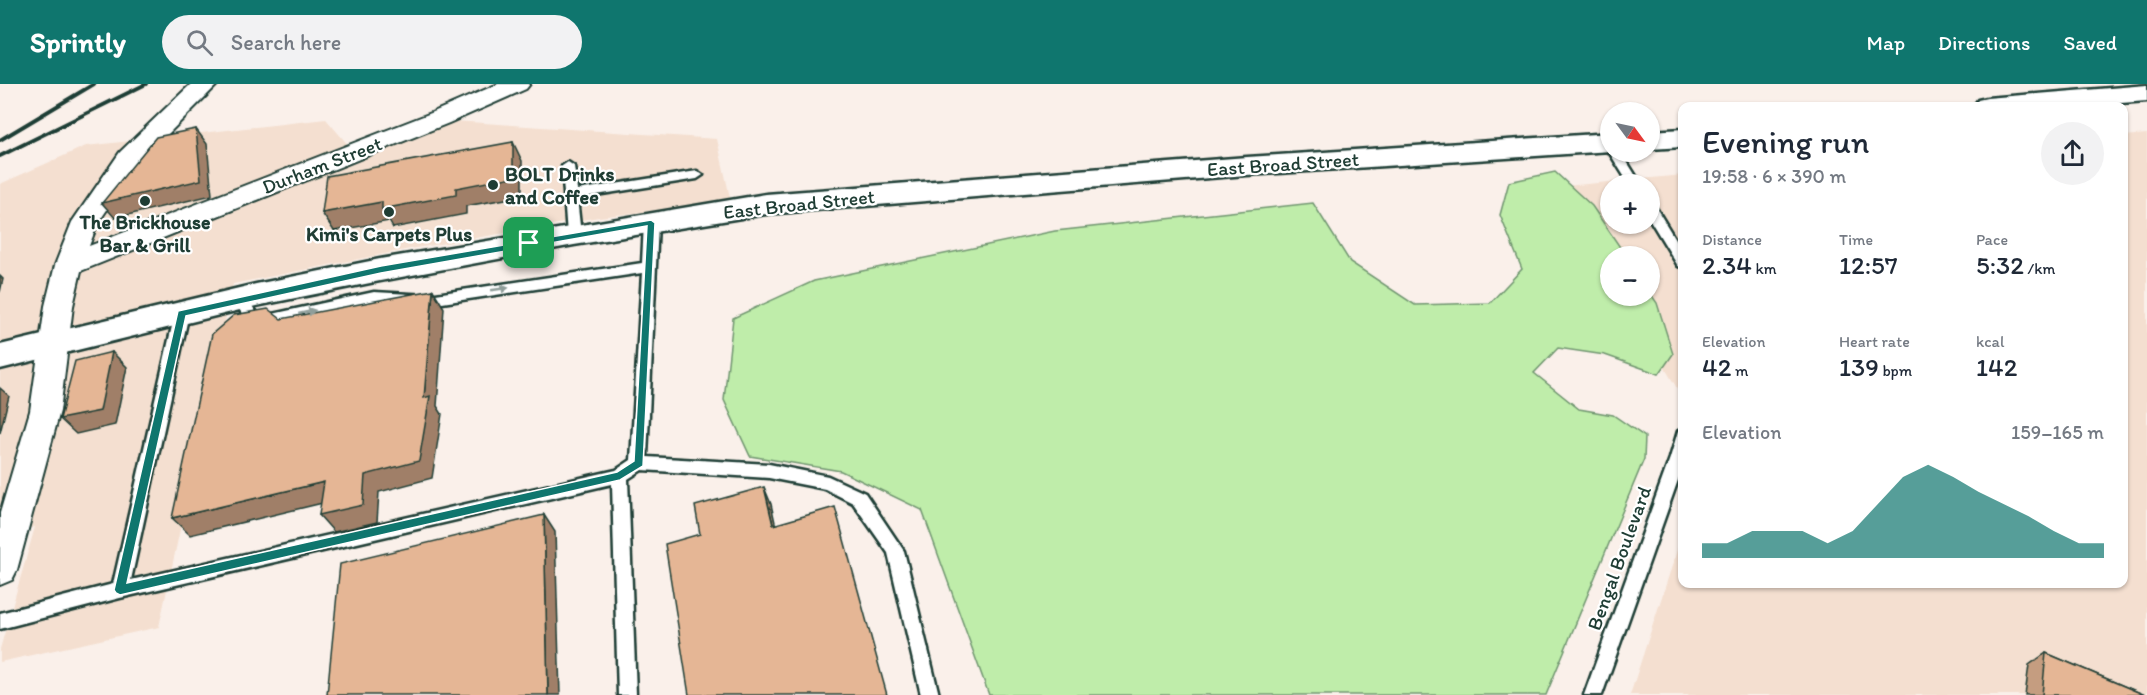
<!DOCTYPE html>
<meta charset="utf-8">
<style>
:root{--surface:#fff;--page:#f2f2f3;--text:#1f2937;--muted:#747a83;--accent:#0f766e}
body{margin:0;font-family:Itim,sans-serif;background:var(--page);color:var(--text);height:100vh;display:flex;flex-direction:column;font-size:22px;white-space:nowrap}
*{box-sizing:border-box;margin:0}
p{font-size:20px;color:var(--muted)}
.icon{flex:none;width:33px;height:33px;fill:none;stroke:currentColor;stroke-width:2;stroke-linecap:round;stroke-linejoin:round}
.map{position:relative;flex:1;overflow:hidden}
.panel{position:absolute;left:1678px;top:18px;width:450px;height:486px;display:flex;flex-direction:column;background:var(--surface);border-radius:12px;box-shadow:0 2px 4px #0004}
.panel>*{flex:none}
.needle{width:39px;rotate:123deg}
.tools{position:absolute;left:1600px;top:18px;display:grid;gap:12px}
.tools a{display:grid;place-items:center;width:60px;height:60px;border-radius:50%;background:var(--surface);box-shadow:0 2px 4px #0004;font-size:30px}
.pin{position:absolute;display:grid;place-items:center;width:51px;height:51px;color:#fff;margin:-26px;border-radius:12px;box-shadow:0 3px 9px #0006}
.round{display:grid;place-items:center;flex:none;width:63px;height:63px;border-radius:32px;background:var(--page)}
.headline{display:flex;align-items:center;justify-content:space-between;height:102px;padding:0 24px}
h1{font-size:33px;font-weight:600;line-height:45px}
.figures{display:grid;grid-template-columns:repeat(3,1fr);gap:9px;height:102px;padding:6px 24px}
.figures div{display:grid;align-content:center}
.figures b{font-size:26px;font-weight:600}
.figures small{font-size:16px;font-weight:400}
.figures p{font-size:16px}
.chart{height:168px;padding:12px 24px}
.chart p{display:flex;justify-content:space-between}
.chart svg{width:100%;height:108px;margin-top:6px;fill:var(--accent);opacity:.7}
header{display:flex;align-items:center;gap:36px;box-sizing:border-box;height:84px;padding:0 30px;background:var(--accent);color:#fff}
header strong{font-size:28px}
nav{display:flex;gap:33px;margin-inline-start:auto;font-size:21px}
.search{width:420px;height:54px;background:var(--page);display:flex;align-items:center;gap:15px;box-sizing:border-box;padding:0 21px;border-radius:33px;color:var(--muted);font-size:22px}
.map>svg:first-child{display:block}
.built{fill:#f4dfd0;fill-rule:evenodd}
.green{fill:#bfedaa;stroke:#6f956f;stroke-width:1.5}
.lines{fill:none;stroke-linecap:round;stroke-linejoin:round}
.lane-casing{stroke:#1f3d34;stroke-width:5}
.street-casing{stroke:#1f3d34;stroke-width:4}
.secondary-casing{stroke:#1f3d34;stroke-width:5}
.lane{fill:#fff;fill-rule:evenodd}
.street{fill:#fff;fill-rule:evenodd}
.secondary{fill:#fff;fill-rule:evenodd}
.rail{stroke:#1f3d34;stroke-width:4}
.wall{fill:#c59d80;stroke:#1f3d34;stroke-width:1.5}
.shaded-wall{fill:#a07f68;stroke:#1f3d34;stroke-width:1.5}
.building{fill:#e5b695;stroke:#1f3d34;stroke-width:1.5}
.oneway{fill:#8f9e9a}
.route{fill:#0f766e;stroke:#fff;stroke-width:1.5;fill-rule:evenodd}
.poi-dot{fill:#1f3d34;stroke:#fff;stroke-width:2}
.labels{text-anchor:middle;stroke-width:4.5;stroke-linejoin:round;paint-order:stroke}
.street-label{font-size:20px;fill:#1f3d34;stroke:#fff}
.poi-label{font-size:20px;font-weight:bold;fill:#1f3d34;stroke:#fff}
</style>
<header>
<strong>Sprintly</strong>
<div class="search"><svg class="icon" aria-label="search" viewBox="0 0 24 24"><circle cx="10" cy="10" r="6"/><path d="M15 15l6 6"/></svg>Search here</div>
<nav><a>Map</a><a>Directions</a><a>Saved</a></nav>
</header>
<div class="map">
<svg width="2147" height="611" viewBox="0 0 2147 611">
<rect width="100%" height="100%" fill="#faf0ea"/>
<filter id="ink" filterUnits="userSpaceOnUse"><feTurbulence type="fractalNoise" baseFrequency=".0167" numOctaves="2"/><feDisplacementMap in="SourceGraphic" scale="12" xChannelSelector="R" yChannelSelector="G"/><feConvolveMatrix kernelMatrix="1 2 1 2 8 2 1 2 1" color-interpolation-filters="sRGB"/></filter>
<g filter="url(#ink)">
<g class="built">
<path d="M326,35L361,76L454,37L717,55L731,118L599,133L410,165L233,200L159,543L0,578V565L35,443L0,451V100L86,62Z"/>
<path d="M2147,50V611H1630L1683,448V500H2124V52Z"/>
<path d="M1683,91V314L1621,212H1650V172H1611L1555,103ZM1611,100H1650V140H1611Z"/>
</g>
<path class="green" d="M1555,88L1592,122L1626,172H1611V212H1650V209L1657,219L1673,270L1659,290L1605,271L1558,264L1534,289L1579,325L1613,331L1645,353L1644,375L1546,611H989L922,426L841,387L750,372L724,316L733,234L814,197L1055,147L1313,119L1350,178L1415,221L1490,219L1522,185L1500,131L1509,98Z"/>
<g class="lines">
<defs>
<g id="lane">
<path d="M1611,65V68H1621L1641,100H1629L1609,68Z"/>
<path d="M568,78L574,82L577,106L697,87L703,91L697,95L577,114L581,151L574,156L567,151L562,82Z"/>
<path d="M1650,121L1655,122L1683,168V184L1678,182L1650,136Z"/>
<path d="M651,134L658,139L647,373L769,380L828,392L865,409L904,467L939,611H921L888,469L853,419L825,405L769,394L642,386L628,395L636,611H618L612,400L120,514L0,545V529L113,500L175,229L182,224L189,229L131,496L616,386L631,376L642,189L429,221L374,218L262,243L248,238L232,215L239,210C250,213 252,228 263,232L374,208L429,211L642,179L644,139Z"/>
<path d="M1683,345V382L1602,611H1584L1670,374L1678,347Z"/>
</g>
<path id="street" d="M191,0H218L138,80L98,139L89,162L431,29L498,0H530L526,5L449,39L81,187L73,222L60,327L17,486L12,496L0,501V429L30,327L45,222L55,181L72,138L120,68Z"/>
<g id="secondary">
<path d="M2147,1V17L2082,22H1974L1978,16L1987,14Z"/>
<path d="M1683,45V63L1650,65V47Z"/>
<path d="M1611,49V67L1247,91L766,130L574,161L380,197L256,222L0,285V261L256,200L380,175L766,110L1247,73Z"/>
</g>
</defs>
<use href="#lane" class="lane-casing"/>
<use href="#street" class="street-casing"/>
<use href="#secondary" class="secondary-casing"/>
<use href="#lane" class="lane"/>
<use href="#street" class="street"/>
<use href="#secondary" class="secondary"/>
<g class="rail">
<path d="M0,56L94,0"/>
<path d="M0,72L146,0"/>
</g>
</g>
<path class="wall" d="M2046,569L2145,611H2025L2029,581Z"/>
<g class="shaded-wall">
<path d="M196,45L207,60L212,111L115,134L102,119Z"/>
<path d="M513,58L522,77V112L466,122V130L393,144L389,137L334,147L322,129Z"/>
<path d="M0,192L3,195L0,208Z"/>
<path d="M433,206L444,224L437,322L442,330L432,394L379,408L377,438L334,448L319,431L365,391L424,314Z"/>
<path d="M112,268L127,283L115,341L76,350L60,335Z"/>
<path d="M0,304L9,312L0,349Z"/>
<path d="M324,398L339,415L190,451L172,434Z"/>
<path d="M764,403L771,420L779,457L773,441Z"/>
<path d="M544,431L555,448L560,611H548Z"/>
</g>
<g class="building">
<path d="M196,45L201,96L102,119L156,53Z"/>
<path d="M513,58V93L456,104V111L382,125V118L322,129L327,92Z"/>
<path d="M433,206L424,314L430,312L419,377L365,391L363,421L319,431L324,398L172,434L212,250L234,231L268,225L281,235Z"/>
<path d="M112,268L100,327L60,335L75,277Z"/>
<path d="M764,403L773,441L835,423L887,611H689L665,460L700,450L695,422Z"/>
<path d="M544,431L548,611H327L340,480Z"/>
<path d="M2046,569L2145,611H2042Z"/>
</g>
<defs><path id="oneway-solid" d="M-6-.8H1V-3.2L6.5 0L1 3.2V.8H-6Z" transform="scale(1.5)"/></defs>
<g class="oneway">
<use href="#oneway-solid" transform="translate(500 205) rotate(-8)"/>
<use href="#oneway-solid" transform="translate(307 228) rotate(-12)"/>
</g>
</g>
<path class="route" d="M651,136L655,139L643,382L620,396L120,511L116,509L114,506L178,227L381,182ZM647,142L634,377L617,388L127,499L186,232L381,189Z"/>
<g class="poi-dot">
<circle cx="493" cy="101" r="6"/>
<circle cx="145" cy="117" r="6"/>
<circle cx="389" cy="128" r="6"/>
</g>
<g class="labels">
<g class="street-label">
<text transform="translate(1283 80) rotate(-4)" y="7">East Broad Street</text>
<text transform="translate(322 81) rotate(-21)" y="7">Durham Street</text>
<text transform="translate(799 120) rotate(-6)" y="7">East Broad Street</text>
<text transform="translate(1619 474) rotate(-70)" y="7">Bengal Boulevard</text>
</g>
<g class="poi-label">
<text x="505" y="97" text-anchor="start">BOLT Drinks<tspan x="505" dy="23">and Coffee</tspan></text>
<text x="145" y="145">The Brickhouse<tspan x="145" dy="23">Bar &amp; Grill</tspan></text>
<text x="389" y="157">Kimi's Carpets Plus</text>
</g>
</g>
</svg>
<div class="tools">
<a><svg class="needle" viewBox="-14 -14 28 28"><path d="M0-13l5 13h-10z" fill="#e53935"/><path d="M0 13l5-13h-10z" fill="#747a83"/></svg></a>
<a>+</a>
<a>−</a>
</div>
<div class="pin" style="left:529px;top:159px;background:#1e9e55"><svg class="icon" aria-label="arrive" viewBox="0 0 24 24"><path d="M6 21V4h12l-3 4 3 4H6"/></svg></div>
<section class="panel">
<div class="headline"><div><h1>Evening run</h1><p>19:58 · 6 × 390 m</p></div><a class="round"><svg class="icon" aria-label="share" viewBox="0 0 24 24"><path d="M12 15V3M7 8l5-5 5 5M5 13v7h14v-7"/></svg></a></div>
<div class="figures">
<div><p>Distance</p><b>2.34<small> km</small></b></div>
<div><p>Time</p><b>12:57</b></div>
<div><p>Pace</p><b>5:32<small> /km</small></b></div>
</div>
<div class="figures">
<div><p>Elevation</p><b>42<small> m</small></b></div>
<div><p>Heart rate</p><b>139<small> bpm</small></b></div>
<div><p>kcal</p><b>142</b></div>
</div>
<div class="chart"><p><span>Elevation</span>159–165 m</p>
<svg viewBox="0 0 160 44" preserveAspectRatio="none"><path d="M0 44V38L10 38L20 33L30 33L40 33L50 38L60 33L70 22L80 11L90 6L100 11L110 17L120 22L130 27L140 33L150 38L160 38V44z"/></svg>
</div>
</section>
</div>
